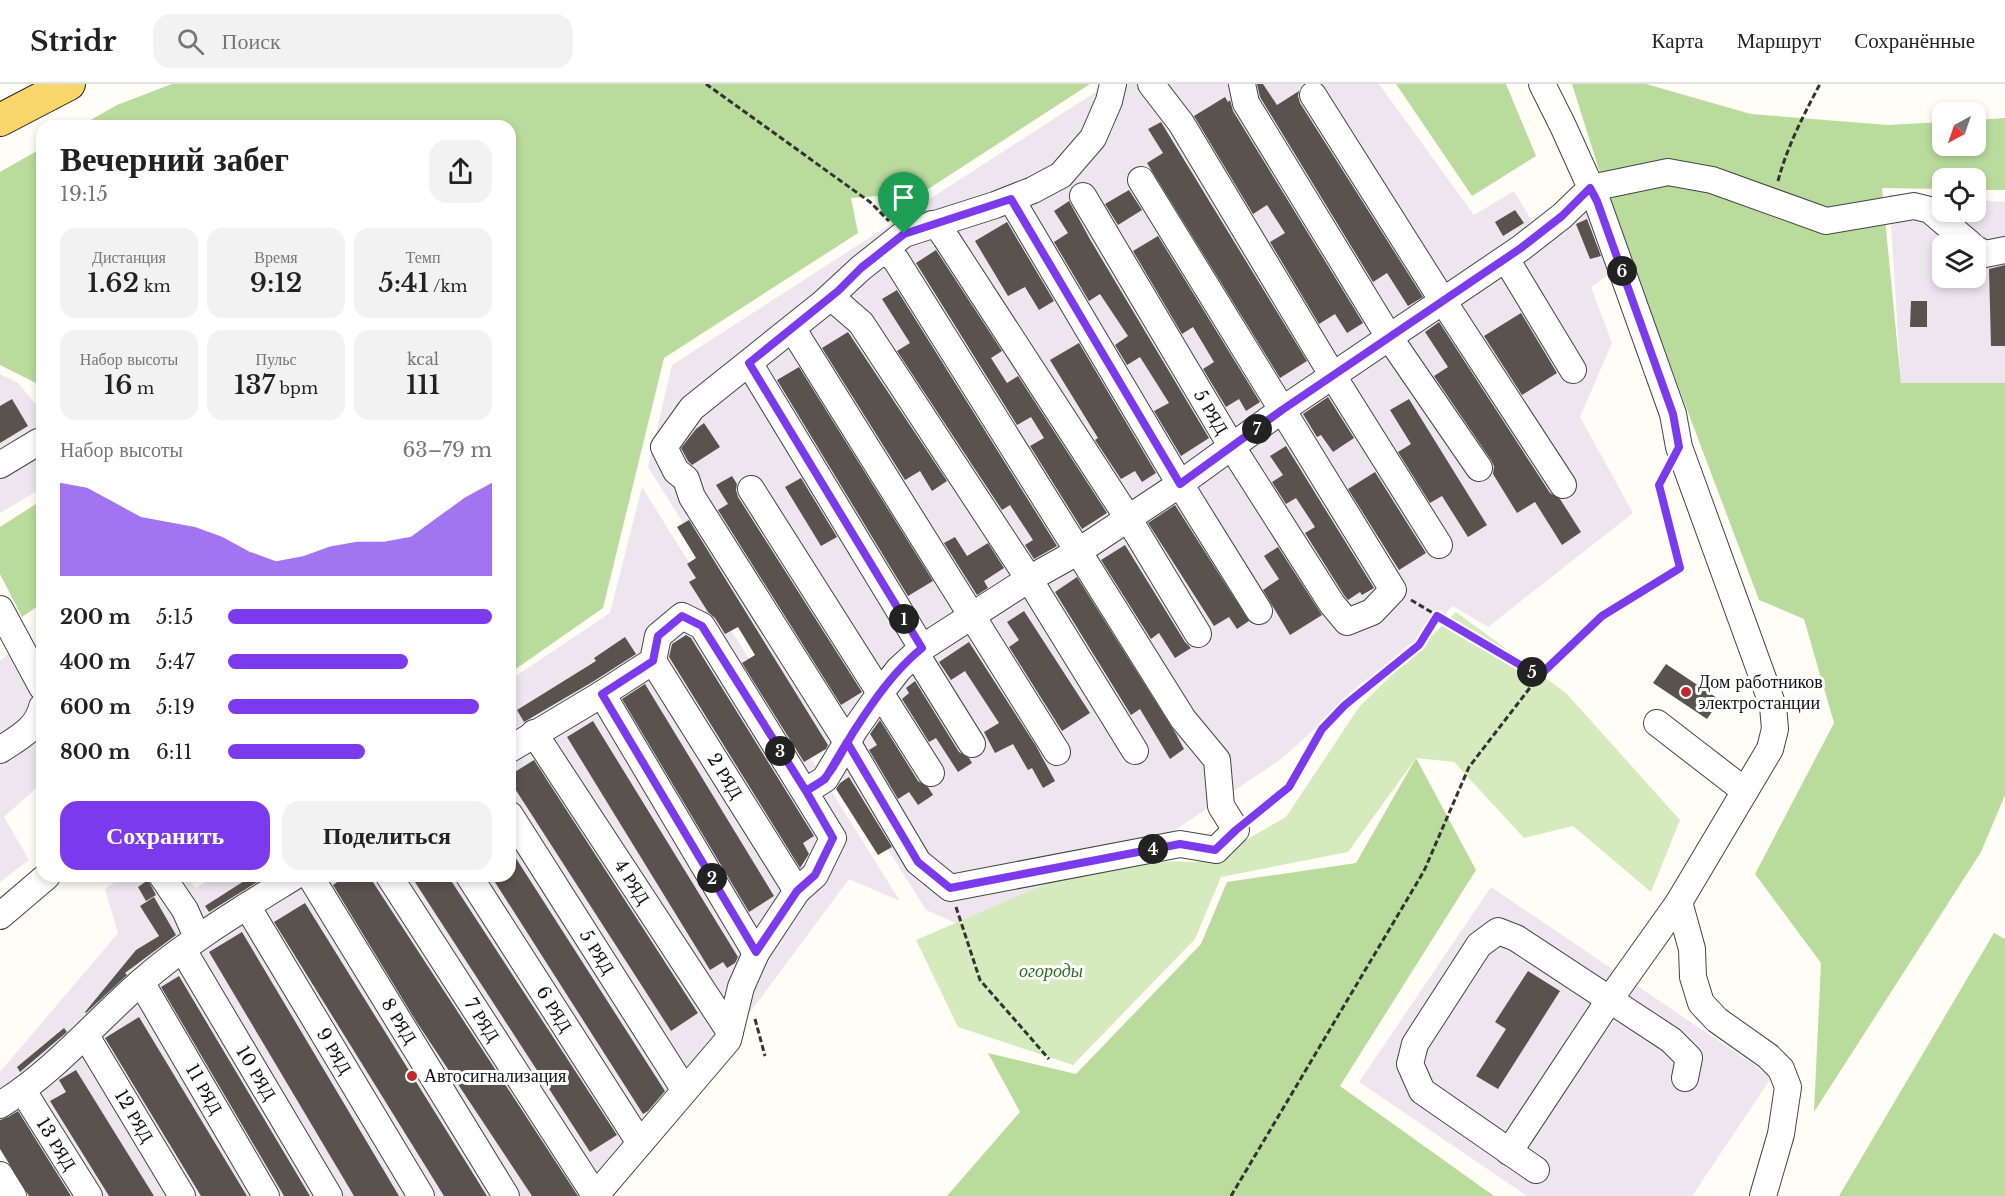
<!DOCTYPE html>
<html lang="ru">
<meta charset="utf-8">
<style>
:root{--surface:#fff;--page:#f2f2f2;--text:#222;--muted:#767676;--line:#e0e0e0;--accent:#7c3aed}
body{margin:0;font-family:"Libre Baskerville",serif;background:var(--page);color:var(--text);height:100vh;display:flex;flex-direction:column;font-size:22px;white-space:nowrap}
*{box-sizing:border-box;margin:0}
p{font-size:20px;color:var(--muted)}
.icon{flex:none;width:33px;height:33px;fill:none;stroke:currentColor;stroke-width:2;stroke-linecap:round;stroke-linejoin:round}
.map{position:relative;flex:1;overflow:hidden}
.sheet{position:absolute;left:36px;top:36px;width:480px;height:762px;display:flex;flex-direction:column;background:var(--surface);border-radius:18px;box-shadow:0 3px 9px #0003}
.sheet>*{flex:none}
.needle{width:39px;rotate:220deg}
.fabs{position:absolute;left:1932px;top:18px;display:grid;gap:12px}
.fabs a{display:grid;place-items:center;width:54px;height:54px;border-radius:12px;background:var(--surface);box-shadow:0 3px 9px #0003;font-size:30px}
.pin{position:absolute;display:grid;place-items:center;width:51px;height:51px;color:#fff;margin:-62px -26px;border-radius:50% 50% 50% 0;rotate:-45deg;box-shadow:0 0 6px #0007}
.pin .icon{rotate:45deg}
.km{position:absolute;width:30px;height:30px;margin:-15px;border-radius:50%;background:#222;color:#fff;font-size:16px;line-height:30px;text-align:center}
.round{display:grid;place-items:center;flex:none;width:63px;height:63px;border-radius:18px;background:var(--page)}
.headline{display:flex;align-items:center;justify-content:space-between;height:102px;padding:0 24px}
h1{font-size:33px;font-weight:600;line-height:45px}
.figures{display:grid;grid-template-columns:repeat(3,1fr);gap:9px;height:102px;padding:6px 24px}
.figures div{display:grid;align-content:center;border-radius:15px;background:var(--page);text-align:center}
.figures b{font-size:26px;font-weight:600}
.figures small{font-size:16px;font-weight:400}
.figures p{font-size:16px}
.chart{height:168px;padding:12px 24px}
.chart p{display:flex;justify-content:space-between}
.chart svg{width:100%;height:108px;margin-top:6px;fill:var(--accent);opacity:.7}
.cta{display:flex;gap:12px;margin-top:auto;padding:12px 24px}
.cta a{flex:1;height:69px;border-radius:18px;background:var(--accent);color:#fff;font-size:24px;font-weight:600;line-height:69px;text-align:center}
.cta a+a{background:var(--page);color:var(--text)}
ul{padding:0 24px;list-style:none;font-size:20px}
li{display:grid;grid-template-columns:96px 72px 1fr;align-items:center;height:45px}
li i{height:15px;border-radius:8px;background:var(--accent)}
header{display:flex;align-items:center;gap:36px;box-sizing:border-box;height:84px;padding:0 30px;background:var(--surface);border-bottom:2px solid var(--line)}
header strong{font-size:28px}
nav{display:flex;gap:33px;margin-inline-start:auto;font-size:21px}
.search{width:420px;height:54px;background:var(--page);display:flex;align-items:center;gap:15px;box-sizing:border-box;padding:0 21px;border-radius:18px;color:var(--muted);font-size:22px}
.map>svg:first-child{display:block}
.industrial{fill:#eee6ef;fill-rule:evenodd}
.green{fill:#d5ebbd}
.forest{fill:#b9dc9c}
.building{fill:#5a524d}
.lines{fill:none;stroke-linecap:round;stroke-linejoin:round}
.minor-casing{stroke:#444;stroke-width:28}
.major-casing{stroke:#222;stroke-width:34}
.path{stroke:#333;stroke-width:3;stroke-dasharray:6 3;stroke-linecap:butt}
.minor{stroke:#fff;stroke-width:26}
.major{stroke:#f9d66b;stroke-width:32}
.route-casing{stroke:#fff;stroke-width:12}
.route{stroke:#7c3aed;stroke-width:8}
.poi-dot{fill:#c4262e;stroke:#fff;stroke-width:2}
.labels{text-anchor:middle;stroke-width:6;stroke-linejoin:round;paint-order:stroke}
.street-label{font-size:18px;fill:#111;stroke:#fff}
.poi-label{font-size:18px;fill:#111;stroke:#fff;text-anchor:start}
.park-label{font-size:18px;font-style:italic;fill:#2f6b1f;stroke:#fff}
</style>
<header>
<strong>Stridr</strong>
<div class="search"><svg class="icon" aria-label="search" viewBox="0 0 24 24"><circle cx="10" cy="10" r="6"/><path d="M15 15l6 6"/></svg>Поиск</div>
<nav><a>Карта</a><a>Маршрут</a><a>Сохранённые</a></nav>
</header>
<div class="map">
<svg width="2005" height="1112" viewBox="0 0 2005 1112">
<rect width="100%" height="100%" fill="#fffdf5"/>
<g class="industrial">
<path d="M1108,0H1379L1474,131L1514,107L1546,160L1594,123L1614,187L1591,203L1612,259L1580,333L1633,429L1488,543L1453,522L1280,676L1004,860L926,826L648,383L672,281Z"/>
<path d="M1889,110L1942,114V128H1976V116L2005,118V299H1901ZM1942,160H1976V194H1942Z"/>
<path d="M0,290L18,299L42,328V404L0,429Z"/>
<path d="M642,403L900,817L849,795L614,1112H60L0,1016V988L118,849L105,805L123,792H184L196,804L215,792H510V596L610,529Z"/>
<path d="M14,567L42,620V699L4,733L29,776L0,798V576Z"/>
<path d="M1491,803L1772,993L1692,1112H1527L1359,998Z"/>
</g>
<path class="green" d="M1456,528L1566,609L1680,736L1651,808L1573,742L1524,754L1454,678L1416,674L1348,768L1221,793L1195,855L1073,981L958,943L916,856L1062,793L1143,777L1207,778L1286,733L1359,623Z"/>
<g class="forest">
<path d="M172,0H1090L922,109L851,114L858,149L664,274L603,524L510,589V42H80L117,21Z"/>
<path d="M1396,0H1506L1536,72L1472,112Z"/>
<path d="M1572,0H1646L1751,30L1888,41L1942,38V62H1976V36L2005,34V106H1976V94H1942V105L1882,104L1901,299H2005V711L1981,768L1814,1028L1821,879L1755,790L1834,639L1804,535L1759,516L1611,124Z"/>
<path d="M42,64V302L0,281V88Z"/>
<path d="M42,416V519L22,533L0,490V443Z"/>
<path d="M1416,674L1476,786L1340,1002L1494,1112H947L1020,1028L988,969L1076,990L1201,860L1227,798L1356,779Z"/>
<path d="M1994,849L2005,855V1112H1839Z"/>
</g>
<g class="building">
<path d="M1257,0H1263L1277,21L1299,7L1298,12L1300,19L1423,213L1408,222L1387,189L1373,198L1260,13Z"/>
<path d="M1225,13L1228,18L1230,16L1233,27L1363,239L1347,249L1335,230L1319,240L1270,158L1285,149L1267,121L1253,130L1194,32Z"/>
<path d="M1161,38L1307,277L1280,294L1147,79L1163,69L1148,45Z"/>
<path d="M1129,106L1142,126L1118,141L1105,120Z"/>
<path d="M1069,117L1091,157L1209,354L1181,372L1154,327L1169,319L1140,273L1127,281L1115,261L1128,252L1100,210L1089,217L1054,158L1068,149L1054,127Z"/>
<path d="M1515,126L1524,139L1503,152L1495,138Z"/>
<path d="M1587,135L1601,172L1590,175L1576,140Z"/>
<path d="M1007,138L1054,217L1039,226L1025,203L1008,212L975,157Z"/>
<path d="M1158,152L1260,318L1246,327L1239,315L1226,323L1203,285L1214,278L1193,243L1182,250L1133,167Z"/>
<path d="M936,166L1002,267L991,274L1007,299L1018,292L1107,429L1082,445L1030,362L1044,354L1031,333L1017,341L916,179Z"/>
<path d="M2005,181V262H1991L1989,185Z"/>
<path d="M897,206L1057,462L1034,475L1025,461L1033,456L1010,421L1002,426L897,267L910,259L882,215Z"/>
<path d="M1911,217H1927V243H1910Z"/>
<path d="M1521,229L1557,289L1522,311L1484,252Z"/>
<path d="M1439,238L1550,409L1560,415L1581,448L1562,461L1535,418L1517,429L1493,390L1494,382L1491,376L1434,292L1448,283L1425,248Z"/>
<path d="M848,248L947,397L932,407L920,387L905,396L822,264Z"/>
<path d="M1079,259L1156,389L1142,398L1135,387L1121,395L1095,356L1098,354L1050,276Z"/>
<path d="M799,283L933,497L908,512L777,296Z"/>
<path d="M1328,313L1354,354L1333,368L1321,351L1317,353L1303,330Z"/>
<path d="M12,315L28,342L0,359V322Z"/>
<path d="M1409,315L1487,441L1468,453L1442,412L1430,419L1398,368L1411,360L1390,326Z"/>
<path d="M704,339L720,363L692,381L688,377L681,364L696,345Z"/>
<path d="M1286,362L1374,504L1362,511L1360,508L1348,516L1344,511L1305,449L1315,443L1296,414L1286,420L1272,398L1283,391L1270,372Z"/>
<path d="M1375,388L1426,469L1399,486L1348,405Z"/>
<path d="M732,392L737,400L736,406L738,413L862,608L841,621L718,426L728,420L716,401Z"/>
<path d="M801,394L837,453L821,462L785,403Z"/>
<path d="M1175,421L1249,537L1237,545L1229,533L1214,542L1148,439Z"/>
<path d="M689,436L828,661L826,665L804,678L742,579L755,571L738,543L725,550L715,534L708,528L689,498L696,494L687,480L696,474L677,443Z"/>
<path d="M955,453L967,472L988,459L1004,484L984,497L988,504L977,511L944,459Z"/>
<path d="M1125,461L1185,558L1191,564L1175,574L1159,549L1151,555L1101,476Z"/>
<path d="M1278,463L1322,531L1290,551L1263,506L1279,495L1264,472Z"/>
<path d="M1077,493L1176,650L1184,665L1170,675L1140,625L1131,631L1055,508Z"/>
<path d="M1024,527L1090,629L1062,647L1009,563L1019,556L1007,538Z"/>
<path d="M686,551L691,554L814,752L803,759L809,770L800,784L669,573L672,560Z"/>
<path d="M625,553L636,570L594,597L524,638L517,626L596,577L594,574Z"/>
<path d="M969,558L1036,662L1055,697L1043,704L1032,684L1028,686L1013,660L995,669L984,648L999,639L965,587L951,596L939,578Z"/>
<path d="M1666,580L1720,616L1707,635L1653,599Z"/>
<path d="M915,597L959,668L969,674L972,679L958,688L936,654L929,658L902,615L909,609L906,604Z"/>
<path d="M645,600L774,812L749,828L622,615Z"/>
<path d="M880,636L918,697L928,703L933,711L918,721L909,708L898,715L869,666L877,661L870,650Z"/>
<path d="M593,637L738,873L735,879L727,884L723,878L710,886L567,653Z"/>
<path d="M534,676L698,929L671,947L510,697V691Z"/>
<path d="M849,693L892,763L878,771L836,705L840,699Z"/>
<path d="M510,765L665,1007L648,1027L643,1030L491,792H510Z"/>
<path d="M252,792H267L209,828L205,822Z"/>
<path d="M346,792H369L578,1112H532L416,937L333,801Z"/>
<path d="M411,792H448L617,1051L590,1068Z"/>
<path d="M148,796L156,811L146,817L138,803Z"/>
<path d="M154,813L176,851L125,889L127,891L86,929L85,928L136,866L159,852L140,822Z"/>
<path d="M305,819L487,1112H444L274,838Z"/>
<path d="M242,848L399,1112H354L209,868Z"/>
<path d="M1528,887L1560,907L1498,1005L1476,992L1506,945L1495,938Z"/>
<path d="M179,892L310,1112H284L161,903Z"/>
<path d="M139,933L247,1112H201L105,954Z"/>
<path d="M64,944L67,948L20,988L17,983Z"/>
<path d="M76,986L154,1112H109L50,1017L66,1008L59,996Z"/>
<path d="M18,1027L71,1112H29L0,1065V1036L8,1033Z"/>
</g>
<g class="lines">
<defs>
<g id="minor">
<path d="M1151,0L1181,39L1333,292L1439,461"/>
<path d="M1242,0L1246,19L1389,253L1479,384"/>
<path d="M1313,11L1443,217L1563,401"/>
<path d="M1083,112L1232,363L1332,520L1347,538L1372,528L1393,506L1141,96"/>
<path d="M1011,115L1180,400L1259,527"/>
<path d="M932,140L939,144L946,154L1128,434L1198,550"/>
<path d="M1976,165L1985,170L2005,166"/>
<path d="M884,166L896,176L1183,635L1217,676L1221,722L1236,746L1216,766L1180,760L950,804L918,778L847,658L692,413L686,395L676,387L664,363L692,324L822,220L861,184L904,150L995,121L1033,106L1061,91L1093,54L1109,17L1113,0"/>
<path d="M1506,175L1573,286"/>
<path d="M831,213L861,239L1029,495L1135,667"/>
<path d="M792,244L1057,668"/>
<path d="M749,279L922,564"/>
<path d="M0,381L38,358"/>
<path d="M751,405L931,689"/>
<path d="M0,525L42,603"/>
<path d="M916,570L972,660"/>
<path d="M653,577L797,807"/>
<path d="M602,610L756,869"/>
<path d="M1657,639L1745,707"/>
<path d="M534,649L730,948"/>
<path d="M510,665L602,610L653,577L658,552L682,532L702,542L833,754L815,791L797,807L756,869L741,903L728,956L595,1112"/>
<path d="M0,666C18,654 37,645 42,623"/>
<path d="M806,707L825,695L855,645L881,608L899,585L922,564L1029,495L1079,467L1180,400L1282,326L1521,164L1562,132L1591,104L1563,42L1542,0"/>
<path d="M510,731L684,1005"/>
<path d="M162,792L185,826L197,853"/>
<path d="M310,792L506,1112"/>
<path d="M389,792L595,1111"/>
<path d="M469,792L640,1059"/>
<path d="M247,822L421,1112"/>
<path d="M0,832L47,792"/>
<path d="M183,866L329,1112"/>
<path d="M141,898L266,1112"/>
<path d="M86,952L182,1112"/>
<path d="M23,1007L89,1112"/>
<path d="M0,1021C54,988 94,939 141,898C188,857 242,825 295,792"/>
<path d="M1509,1068L1610,915L1679,818"/>
<path d="M1536,1086L1422,1007L1410,980L1415,960L1479,861L1498,847L1516,854L1671,956L1689,974L1685,994"/>
<path d="M0,1091L13,1112"/>
<path d="M1763,1112L1781,1050L1788,1003L1781,985L1768,972L1717,936L1701,919L1693,893L1692,865L1679,818L1770,665L1775,645L1773,622L1679,363L1673,330L1597,117L1591,104L1668,88L1712,96L1826,137L1914,122L1930,126L1970,160"/>
</g>
<path id="major" d="M0,36L69,0"/>
</defs>
<use href="#minor" class="minor-casing"/>
<use href="#major" class="major-casing"/>
<g class="path">
<path d="M706,0L870,118L889,137"/>
<path d="M1778,97C1787,63 1803,32 1820,0"/>
<path d="M1411,516L1539,592"/>
<path d="M1252,733L1289,703L1322,645L1345,621L1418,561L1437,532"/>
<path d="M956,823L980,896L1049,975"/>
<path d="M755,935L765,972"/>
<path d="M1231,1112L1424,787L1469,683L1539,592L1602,532L1680,485L1659,401L1665,388"/>
</g>
<use href="#minor" class="minor"/>
<use href="#major" class="major"/>
</g>
<g class="lines">
<defs>
<path id="route" d="M904,150L861,184L838,207L749,279L922,564C894,587 874,616 854,647C845,661 836,682 825,694C820,700 812,703 806,707L833,754L815,791L797,807L756,868L602,610L653,577L658,552L682,532L702,542L806,707L825,695L847,658L918,778L950,804L1180,760L1215,766L1236,746L1289,703L1322,645L1345,621L1419,561L1437,532L1539,592L1602,532L1680,484L1659,401L1679,363L1673,330L1597,117L1590,104L1562,132L1521,164L1282,326L1180,400L1011,115L904,150"/>
</defs>
<use href="#route" class="route-casing"/>
<use href="#route" class="route"/>
</g>
<g class="poi-dot">
<circle cx="1686" cy="608" r="6"/>
<circle cx="412" cy="992" r="6"/>
</g>
<g class="labels">
<g class="street-label">
<text transform="translate(1211 328) rotate(59)" y="6">5 РЯД</text>
<text transform="translate(725 692) rotate(58)" y="6">2 РЯД</text>
<text transform="translate(632 798) rotate(57)" y="6">4 РЯД</text>
<text transform="translate(597 868) rotate(58)" y="6">5 РЯД</text>
<text transform="translate(554 925) rotate(57)" y="6">6 РЯД</text>
<text transform="translate(482 936) rotate(57)" y="6">7 РЯД</text>
<text transform="translate(399 937) rotate(58)" y="6">8 РЯД</text>
<text transform="translate(334 967) rotate(59)" y="6">9 РЯД</text>
<text transform="translate(256 989) rotate(59)" y="6">10 РЯД</text>
<text transform="translate(204 1005) rotate(60)" y="6">11 РЯД</text>
<text transform="translate(134 1032) rotate(59)" y="6">12 РЯД</text>
<text transform="translate(56 1060) rotate(58)" y="6">13 РЯД</text>
</g>
<g class="poi-label">
<text x="1698" y="604">Дом работников<tspan x="1698" dy="21">электростанции</tspan></text>
<text x="424" y="998">Автосигнализация</text>
</g>
<g class="park-label">
<text x="1051" y="893">огороды</text>
</g>
</g>
</svg>
<div class="fabs">
<a><svg class="needle" viewBox="-14 -14 28 28"><path d="M0-13l5 13h-10z" fill="#e53935"/><path d="M0 13l5-13h-10z" fill="#767676"/></svg></a>
<a><svg class="icon" aria-label="locate" viewBox="0 0 24 24"><circle cx="12" cy="12" r="6"/><path d="M12 2v4M12 18v4M2 12h4M18 12h4"/></svg></a>
<a><svg class="icon" aria-label="layers" viewBox="0 0 24 24"><path d="M12 4l9 5-9 5-9-5zM3 14l9 5 9-5"/></svg></a>
</div>
<div class="pin" style="left:904px;top:150px;background:#1e9e55"><svg class="icon" aria-label="arrive" viewBox="0 0 24 24"><path d="M6 21V4h12l-3 4 3 4H6"/></svg></div>
<b class="km" style="left:904px;top:535px">1</b>
<b class="km" style="left:712px;top:794px">2</b>
<b class="km" style="left:780px;top:667px">3</b>
<b class="km" style="left:1153px;top:765px">4</b>
<b class="km" style="left:1532px;top:588px">5</b>
<b class="km" style="left:1622px;top:187px">6</b>
<b class="km" style="left:1257px;top:345px">7</b>
<section class="sheet">
<div class="headline"><div><h1>Вечерний забег</h1><p>19:15</p></div><a class="round"><svg class="icon" aria-label="share" viewBox="0 0 24 24"><path d="M12 15V3M7 8l5-5 5 5M5 13v7h14v-7"/></svg></a></div>
<div class="figures">
<div><p>Дистанция</p><b>1.62<small> km</small></b></div>
<div><p>Время</p><b>9:12</b></div>
<div><p>Темп</p><b>5:41<small> /km</small></b></div>
</div>
<div class="figures">
<div><p>Набор высоты</p><b>16<small> m</small></b></div>
<div><p>Пульс</p><b>137<small> bpm</small></b></div>
<div><p>kcal</p><b>111</b></div>
</div>
<div class="chart"><p><span>Набор высоты</span>63–79 m</p>
<svg viewBox="0 0 160 44" preserveAspectRatio="none"><path d="M0 44V6L10 8L20 14L30 20L40 22L50 24L60 28L70 34L80 38L90 36L100 32L110 30L120 30L130 28L140 20L150 12L160 6V44z"/></svg>
</div>
<ul>
<li><b>200 m</b>5:15<i style="width:100%"></i></li>
<li><b>400 m</b>5:47<i style="width:68%"></i></li>
<li><b>600 m</b>5:19<i style="width:95%"></i></li>
<li><b>800 m</b>6:11<i style="width:52%"></i></li>
</ul>
<div class="cta"><a>Сохранить</a><a>Поделиться</a></div>
</section>
</div>
